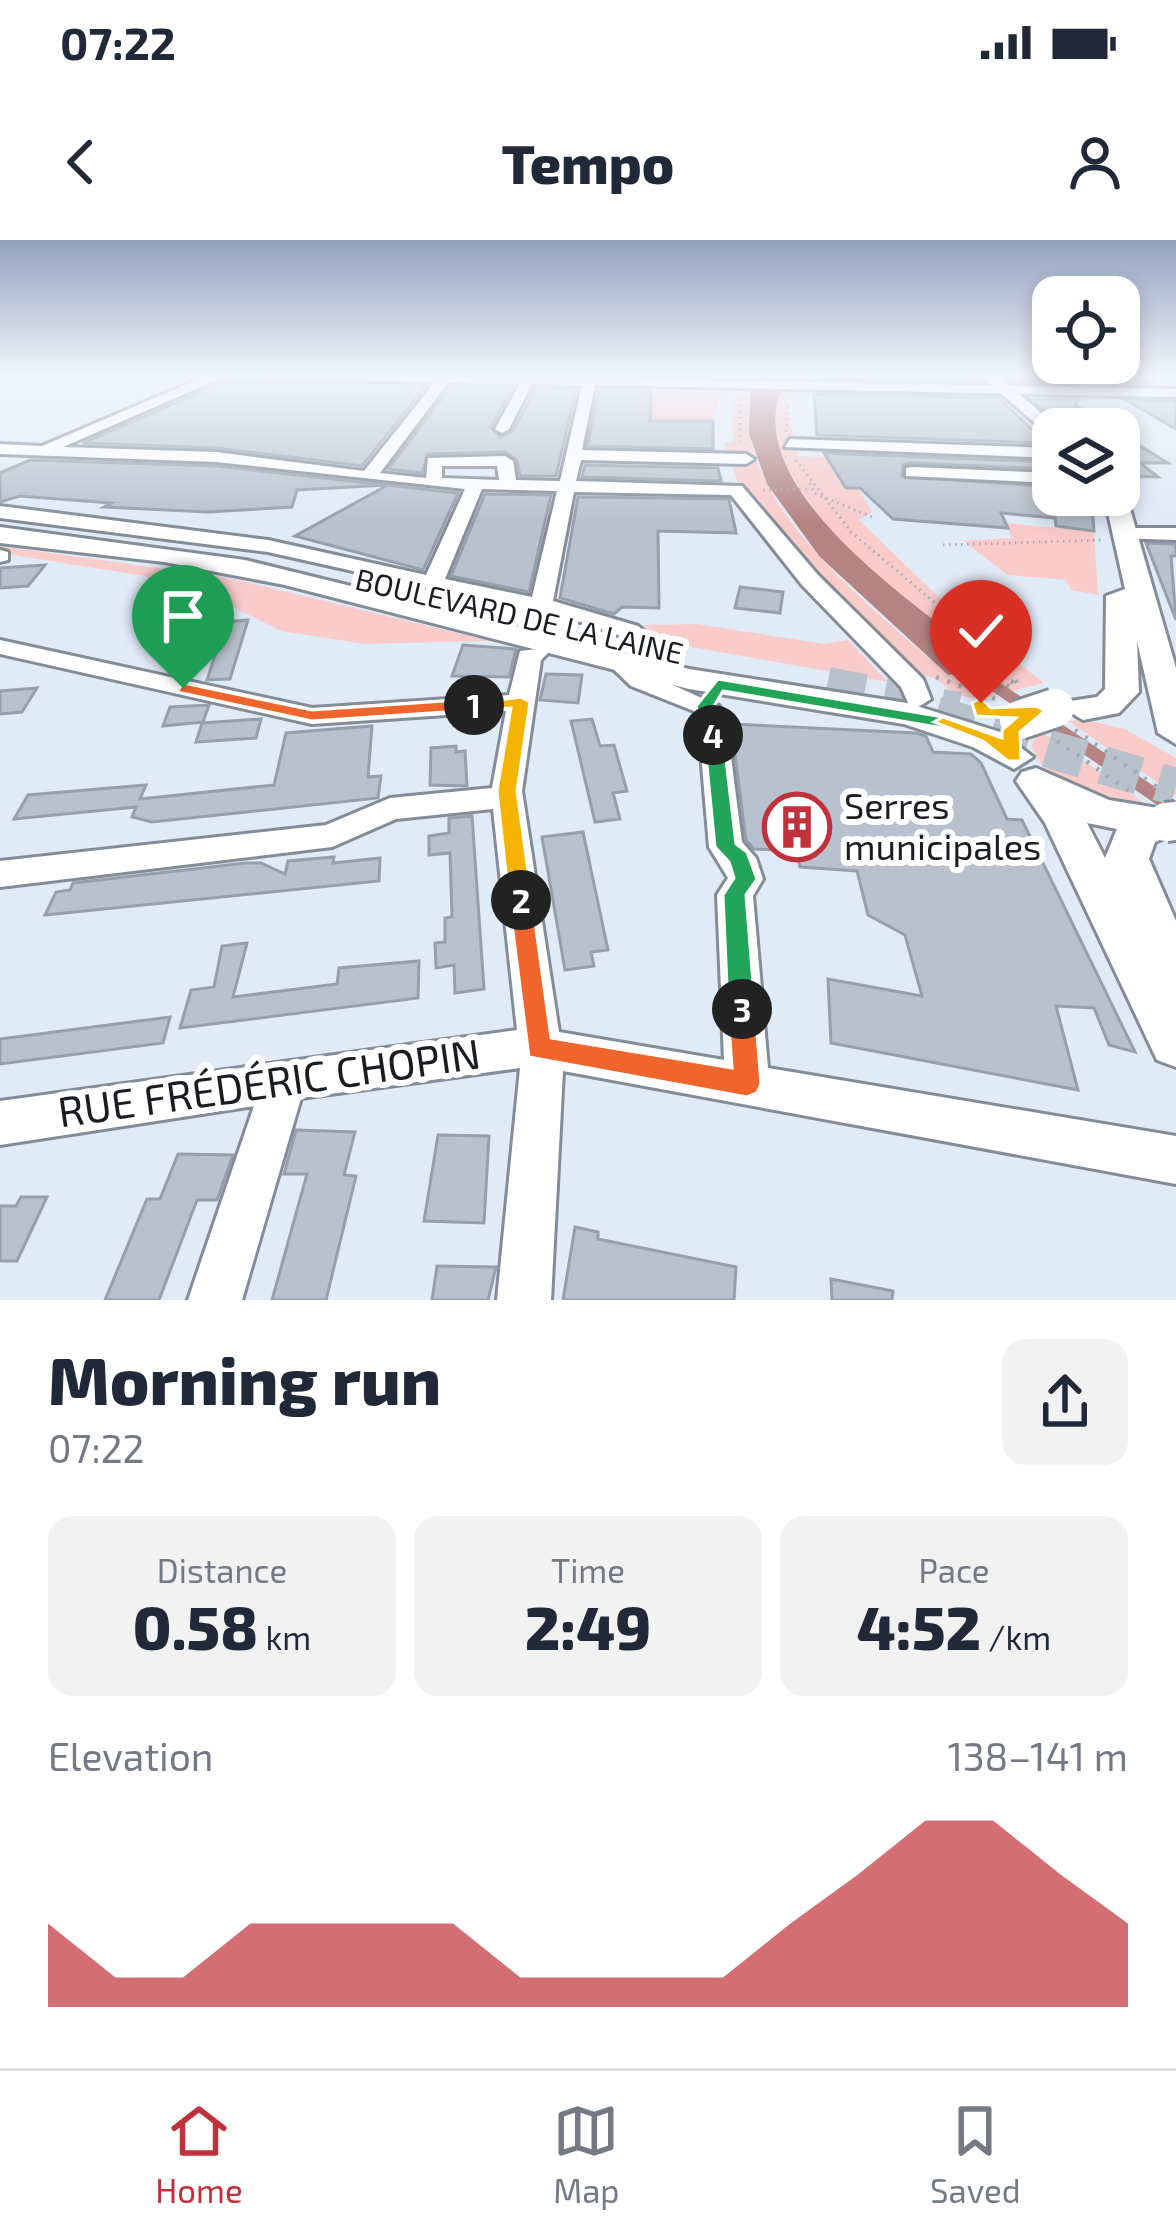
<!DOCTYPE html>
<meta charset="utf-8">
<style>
:root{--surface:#fff;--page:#f2f2f3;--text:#1f2937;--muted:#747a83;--line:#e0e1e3;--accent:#c1313b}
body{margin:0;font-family:"Exo 2",sans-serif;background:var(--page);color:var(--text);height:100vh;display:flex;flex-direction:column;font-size:45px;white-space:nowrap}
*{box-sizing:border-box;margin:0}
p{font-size:39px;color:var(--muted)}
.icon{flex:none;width:66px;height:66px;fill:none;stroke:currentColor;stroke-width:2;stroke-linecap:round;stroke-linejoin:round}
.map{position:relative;height:1060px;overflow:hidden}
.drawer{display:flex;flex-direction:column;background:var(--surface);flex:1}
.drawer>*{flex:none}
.controls{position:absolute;left:1032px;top:36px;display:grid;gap:24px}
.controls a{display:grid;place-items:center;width:108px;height:108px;border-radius:24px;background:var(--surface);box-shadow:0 6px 18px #0003;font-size:60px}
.pin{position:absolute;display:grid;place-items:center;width:102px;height:102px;color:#fff;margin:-123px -51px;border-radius:50% 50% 50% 0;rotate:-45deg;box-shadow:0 0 12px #0007}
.pin .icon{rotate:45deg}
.km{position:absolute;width:60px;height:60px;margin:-30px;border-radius:50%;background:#222;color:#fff;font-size:33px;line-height:60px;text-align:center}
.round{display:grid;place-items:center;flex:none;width:126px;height:126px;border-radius:24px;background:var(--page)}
.overview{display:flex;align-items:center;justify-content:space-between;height:204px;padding:0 48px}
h1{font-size:66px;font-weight:800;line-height:90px}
.figures{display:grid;grid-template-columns:repeat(3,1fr);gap:18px;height:204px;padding:12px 48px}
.figures div{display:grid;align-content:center;border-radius:24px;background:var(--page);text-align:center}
.figures b{font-size:60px;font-weight:800}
.figures small{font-size:33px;font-weight:400}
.figures p{font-size:33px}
.chart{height:336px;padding:24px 48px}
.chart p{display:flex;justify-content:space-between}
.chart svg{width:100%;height:216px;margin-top:12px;fill:var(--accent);opacity:.7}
.status{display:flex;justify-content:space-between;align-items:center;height:84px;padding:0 60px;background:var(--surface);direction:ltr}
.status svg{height:33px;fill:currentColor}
header{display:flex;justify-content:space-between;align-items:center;height:156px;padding:0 48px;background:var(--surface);font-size:54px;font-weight:800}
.dock{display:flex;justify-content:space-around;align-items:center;height:168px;border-top:3px solid var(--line);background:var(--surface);font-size:33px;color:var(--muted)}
.dock a{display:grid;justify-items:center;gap:6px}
.dock .active{color:var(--accent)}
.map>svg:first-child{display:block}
.green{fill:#f9ccca}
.water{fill:#b58482}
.building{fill:#b7c2ce;stroke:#95a0ac;stroke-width:3}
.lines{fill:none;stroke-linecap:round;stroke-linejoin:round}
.major-tunnel{stroke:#b8c2cd;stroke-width:38;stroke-dasharray:38 20;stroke-linecap:butt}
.minor-casing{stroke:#828d98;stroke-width:6}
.major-casing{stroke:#828d98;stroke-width:6}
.path-far1{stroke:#a2abb5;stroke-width:3;stroke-dasharray:1.5 4.5;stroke-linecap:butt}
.path{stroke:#a2abb5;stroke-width:4.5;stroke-dasharray:3 9;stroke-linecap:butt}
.minor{fill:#fff;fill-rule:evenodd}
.major{fill:#fff;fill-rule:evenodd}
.major-bridge-casing{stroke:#828d98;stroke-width:44;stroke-linecap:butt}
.major-bridge{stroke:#fff;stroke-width:38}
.split-1{fill:#f0652b;stroke:#fff;stroke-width:3}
.split-2{fill:#f5b400;stroke:#fff;stroke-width:3}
.split-3{fill:#f0652b;stroke:#fff;stroke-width:3}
.split-4{fill:#22a559;stroke:#fff;stroke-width:3}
.split-5{fill:#22a559;stroke:#fff;stroke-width:3}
.split-6{fill:#f5b400;stroke:#fff;stroke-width:3}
.labels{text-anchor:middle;stroke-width:12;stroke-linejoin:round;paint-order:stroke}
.far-street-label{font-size:30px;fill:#191d21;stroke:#fff}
.poi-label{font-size:36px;fill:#191d21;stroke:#fff;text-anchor:start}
.near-street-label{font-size:42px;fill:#191d21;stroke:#fff}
</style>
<div class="status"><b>07:22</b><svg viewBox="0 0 49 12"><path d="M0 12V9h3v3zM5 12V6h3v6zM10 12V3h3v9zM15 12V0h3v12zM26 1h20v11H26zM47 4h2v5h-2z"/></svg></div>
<header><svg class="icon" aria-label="back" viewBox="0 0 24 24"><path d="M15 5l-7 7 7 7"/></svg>Tempo<svg class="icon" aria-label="person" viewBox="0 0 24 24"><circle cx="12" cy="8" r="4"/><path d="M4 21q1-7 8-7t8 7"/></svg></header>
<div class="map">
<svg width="1176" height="1060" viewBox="0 0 1176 1060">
<rect width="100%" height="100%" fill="#e0ebf8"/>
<g class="green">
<path d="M604,144L724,147L712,181H651V163H595L598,146Z"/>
<path d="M739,147H752C722,257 877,371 948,435L944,426L953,424L999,455C947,468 951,437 918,434L835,356L750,253L740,249L724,202H733L731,173Z"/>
<path d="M795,147L788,172L798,216L824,217L846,248L859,249L872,272L859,280L950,368L1044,443L1012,451L966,420L976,418L990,428L983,416C914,379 804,282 779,207C772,188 776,171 780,152Z"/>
<path d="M1006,283L1094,291L1098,355L1071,350L1066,340L1007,335L964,301L1012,298Z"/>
<path d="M0,306L229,338L491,401L365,404L281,391L211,356L179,358L145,336L0,313Z"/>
<path d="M697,384L825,404L848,400L888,442L663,402L644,385Z"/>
<path d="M1087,480L1125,489L1176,518V555L1068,481Z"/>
<path d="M1039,490L1136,557L1150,568C1108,563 1049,550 1031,506Z"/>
</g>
<path class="water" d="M761,134H790C719,239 926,372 995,426L976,418L968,421L1176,561V578L953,424L945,426L954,434L948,435L819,316L767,244L749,194L750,153Z"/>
<g class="building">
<path d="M832,134H975L980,141L819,138H835Z"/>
<path d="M1002,134H1121L1155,144L1011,141Z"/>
<path d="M256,143L426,146L362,226L217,208L83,203L217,145Z"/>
<path d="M450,148H512L491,187L500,197L513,191L535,149H576L556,236H520L517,220L505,212L428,214L422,233L388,229Z"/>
<path d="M599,150L651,151L650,181H713V209L587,206Z"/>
<path d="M814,154L999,158L1046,203L817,195Z"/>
<path d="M1031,159H1079L1075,165L1113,189H1064Z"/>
<path d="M1126,160L1176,161V189Z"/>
<path d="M1119,193L1168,223H1140L1158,237L1119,236Z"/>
<path d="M824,213L1050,222L1053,229L911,223L903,225L902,236L1053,247V255L1091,256L1094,291L1056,286L1055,278L1001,273L1008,288L893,279L860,248H846Z"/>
<path d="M30,220L216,226L387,245L297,250L292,267L208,272L104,267L111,263L20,256L0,262V233Z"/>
<path d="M585,225L718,228L721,241L582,237Z"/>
<path d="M388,245L458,253L423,330L295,296Z"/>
<path d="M485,254L551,255L529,352L451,336Z"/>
<path d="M578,257L729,259L736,293L658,291L659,368L622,367L614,374L560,358Z"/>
<path d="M1146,303L1176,304V316H1171L1176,380Z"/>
<path d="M45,325L28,346L0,348V328Z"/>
<path d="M740,347L783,352L780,373L735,368Z"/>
<path d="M248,380L230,439L207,440L226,382Z"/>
<path d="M463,405L516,409L509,437L452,436Z"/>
<path d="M546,434L582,435L578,463L540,460Z"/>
<path d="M37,448L22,472L0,474V451Z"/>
<path d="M209,465L203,482L163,486L170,467Z"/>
<path d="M261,479L256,498L196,502L202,483Z"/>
<path d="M592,479L600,506L614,505L627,551L613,553L620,579L595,582L571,481Z"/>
<path d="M731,484L916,493L926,496L933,512L971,514L981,523L1007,579L1022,580L1135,812L1109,805L1094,768L1056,766L1078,850L831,803L828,739L922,756L905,695L868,675L857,631L800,627L797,611L754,609L746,600Z"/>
<path d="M372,486L368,537L381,536L378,558L152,582L132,577L136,567L14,579L28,555L146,545L140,559L274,545L286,493Z"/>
<path d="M456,506V512L465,511L467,546L430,545L431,508Z"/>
<path d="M472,576L484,749L455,753L454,725L436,728L435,703L445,702V678L452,677L450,613L429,615V596L449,593V578Z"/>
<path d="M583,592L608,710L591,712L594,726L565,730L542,597Z"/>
<path d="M334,617L333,623L380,618L379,641L45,675L56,652L70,650L73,643L245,623H261L285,634L288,621Z"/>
<path d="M247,703L233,757L337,744L339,728L419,721L418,758L180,788L191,750L214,747L222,706Z"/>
<path d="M170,777L163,803L0,824V799Z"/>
<path d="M296,890L355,892L344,935L356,936L326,1060H272L307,934H284Z"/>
<path d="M438,895L489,896L484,983L424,981Z"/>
<path d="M178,914L233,915L217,960H197L159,1060H105L147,959H160Z"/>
<path d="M21,957H47L17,1021H0V966H16Z"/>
<path d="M575,987L598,992V999L736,1027L734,1060H563Z"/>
<path d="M437,1026L496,1027L488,1060H432Z"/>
<path d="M831,1039L893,1051L892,1060H832Z"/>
</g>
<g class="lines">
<g class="major-tunnel">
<path d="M827,446L958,471"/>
<path d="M936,475L1176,547"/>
</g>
<defs>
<g id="minor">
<path d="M194,134L584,138L597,134L596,138L1176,149V157L595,145L582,210L746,214L754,219L746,224L581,220L576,241L742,246L818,335L923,439L931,459L918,467L909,465L901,447L802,345L731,255L574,252L553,361L638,386L664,407L652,414L621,396L581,382L268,312L0,278V266L268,300L426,335L465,249L216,222L0,214V204L42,206L201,138ZM221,138L435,142L364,231L216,212L63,207ZM448,143L520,144L495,189L502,193L509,189L532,144L582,145L560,241L516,240L513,221L505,216L428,218L426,238L380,233ZM442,226H497L499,240L442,238ZM482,249L557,251L532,357L445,339Z"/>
<path d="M790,199L1053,208V218L785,207Z"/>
<path d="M912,227L1053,233V243L906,236V228Z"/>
<path d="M1125,288H1176V300L1118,298L1115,294Z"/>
<path d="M0,310L8,312V320L0,322Z"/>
<path d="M0,400L312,468L509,455L520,411L545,408L548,413L541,420L522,551L559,792L724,820L717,655L728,638L709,607L698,478L694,471L631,446L606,422L619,414L649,434L719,466L726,478L742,602L756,618L763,639L753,656L768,828L1176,896V944L563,831L551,1060H497L520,828L301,858L242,1060H188L254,866L0,905V861L517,790L493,569L396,579L332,607L0,647V621L326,585L390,558L492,548L506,471L312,484L0,414Z"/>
</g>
<g id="major">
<path d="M979,134H996L1060,189H1053V199Z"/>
<path d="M1119,249L1126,255L1176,428V504L1158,493L1137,401L1139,452L1119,473L1083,480L1065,469L1070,461L1097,457L1105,449L1106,356L1125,349L1104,255H1119Z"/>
<path d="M0,287L245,320L689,429L907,463L1000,492L1033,517L1014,529L973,507L904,484L689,449L285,345L164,322L0,303Z"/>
<path d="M1036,528L1109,560L1176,571V593L1155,602L1149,619L1176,681V827L1157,820L1045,583L1016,541L1022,532ZM1087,583L1117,589L1105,618Z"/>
</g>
</defs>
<use href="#minor" class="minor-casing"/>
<use href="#major" class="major-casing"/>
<g class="path-far1">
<path d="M739,159L741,202"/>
<path d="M786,192L788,162"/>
<path d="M796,220L851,292L994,413L1010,434"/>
<path d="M810,243L814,253L872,277"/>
<path d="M763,250L811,249"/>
<path d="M943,305L1103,300"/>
<path d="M992,434L985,429L995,434"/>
</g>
<g class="path">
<path d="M987,431L1015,451"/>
<path d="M989,431L1019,445L1008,431"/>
<path d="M936,437L998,460"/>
<path d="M982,472L981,463L995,458"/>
<path d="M1075,490L1164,552"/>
<path d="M1057,501L1131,552"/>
</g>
<use href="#minor" class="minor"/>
<use href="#major" class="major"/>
<defs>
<g id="major-bridge">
<path d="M1019,480L1055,468"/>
<path d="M1166,582L1176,581"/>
</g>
</defs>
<use href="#major-bridge" class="major-bridge-casing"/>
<use href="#major-bridge" class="major-bridge"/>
</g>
<linearGradient id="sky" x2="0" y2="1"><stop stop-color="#93a1bf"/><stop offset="0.48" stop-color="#f1f6fc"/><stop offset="1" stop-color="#f1f6fc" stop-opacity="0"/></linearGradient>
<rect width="1176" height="282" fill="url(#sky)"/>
<path class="split-1" d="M183,443L312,470L474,459L483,465L474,470L312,481L177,452Z"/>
<path class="split-2" d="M521,457L530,462L517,551L532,660L521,668L509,660L497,551L511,468L474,470L465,465Z"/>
<path class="split-3" d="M521,651L532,660L551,798L732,828L728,769L742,757L755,769L761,844L757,853L747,857L529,817L509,660Z"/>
<path class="split-4" d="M713,489L723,495L736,604L747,612L757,639L746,655L755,769L742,780L728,769L723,655L734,638L729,622L715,607L704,495Z"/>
<path class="split-5" d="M718,439L943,477L952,482L943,488L723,451L714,466L723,495L713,500L704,495L696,466Z"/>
<path class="split-6" d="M981,458L991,468L1036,466L1045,471L1020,492L1021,521H1008L983,501L934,482L943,477L1002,498V490L1016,478L976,476L972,463Z"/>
<defs>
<symbol id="building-ring" viewBox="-11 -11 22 22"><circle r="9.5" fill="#fff" stroke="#c1313b" stroke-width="1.5"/><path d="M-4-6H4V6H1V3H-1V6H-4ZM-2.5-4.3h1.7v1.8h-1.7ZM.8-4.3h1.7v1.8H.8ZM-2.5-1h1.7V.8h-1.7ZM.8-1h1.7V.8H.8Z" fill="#c1313b"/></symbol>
</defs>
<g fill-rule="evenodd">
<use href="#building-ring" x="759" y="549" width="76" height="76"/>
</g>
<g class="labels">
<g class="far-street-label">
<text transform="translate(519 377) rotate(13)" y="10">BOULEVARD DE LA LAINE</text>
</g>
<g class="poi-label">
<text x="844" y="579">Serres<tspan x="844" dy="41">municipales</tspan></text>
</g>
<g class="near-street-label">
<text transform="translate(269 843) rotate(-8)" y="15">RUE FRÉDÉRIC CHOPIN</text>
</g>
</g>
</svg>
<div class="controls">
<a><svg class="icon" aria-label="locate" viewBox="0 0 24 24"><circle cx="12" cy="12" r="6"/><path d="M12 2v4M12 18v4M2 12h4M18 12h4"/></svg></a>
<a><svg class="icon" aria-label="layers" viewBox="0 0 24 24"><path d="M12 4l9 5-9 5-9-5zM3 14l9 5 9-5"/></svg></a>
</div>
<div class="pin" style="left:183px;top:448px;background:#1e9e55"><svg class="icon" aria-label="arrive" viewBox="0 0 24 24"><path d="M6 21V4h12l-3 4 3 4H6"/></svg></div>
<div class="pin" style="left:981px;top:463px;background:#d93025"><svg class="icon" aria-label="check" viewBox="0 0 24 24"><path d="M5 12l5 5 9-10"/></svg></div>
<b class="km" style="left:474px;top:465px">1</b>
<b class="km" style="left:521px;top:660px">2</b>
<b class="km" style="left:742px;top:769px">3</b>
<b class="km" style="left:713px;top:495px">4</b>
</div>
<section class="drawer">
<div class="overview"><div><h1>Morning run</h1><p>07:22</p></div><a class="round"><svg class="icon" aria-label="share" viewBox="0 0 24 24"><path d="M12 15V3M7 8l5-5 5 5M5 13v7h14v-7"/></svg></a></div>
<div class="figures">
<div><p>Distance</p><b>0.58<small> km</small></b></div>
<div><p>Time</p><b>2:49</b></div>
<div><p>Pace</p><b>4:52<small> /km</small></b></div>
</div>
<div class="chart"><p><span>Elevation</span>138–141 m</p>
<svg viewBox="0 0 160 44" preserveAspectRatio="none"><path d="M0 44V27L10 38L20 38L30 27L40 27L50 27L60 27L70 38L80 38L90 38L100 38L110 27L120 17L130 6L140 6L150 17L160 27V44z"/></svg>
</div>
</section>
<nav class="dock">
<a class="active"><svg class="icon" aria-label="home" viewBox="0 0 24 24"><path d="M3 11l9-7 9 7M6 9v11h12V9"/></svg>Home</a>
<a><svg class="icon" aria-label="map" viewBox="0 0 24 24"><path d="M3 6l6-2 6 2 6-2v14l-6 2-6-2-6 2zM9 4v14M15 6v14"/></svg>Map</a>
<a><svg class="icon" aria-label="saved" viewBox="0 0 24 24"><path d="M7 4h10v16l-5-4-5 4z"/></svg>Saved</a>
</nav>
